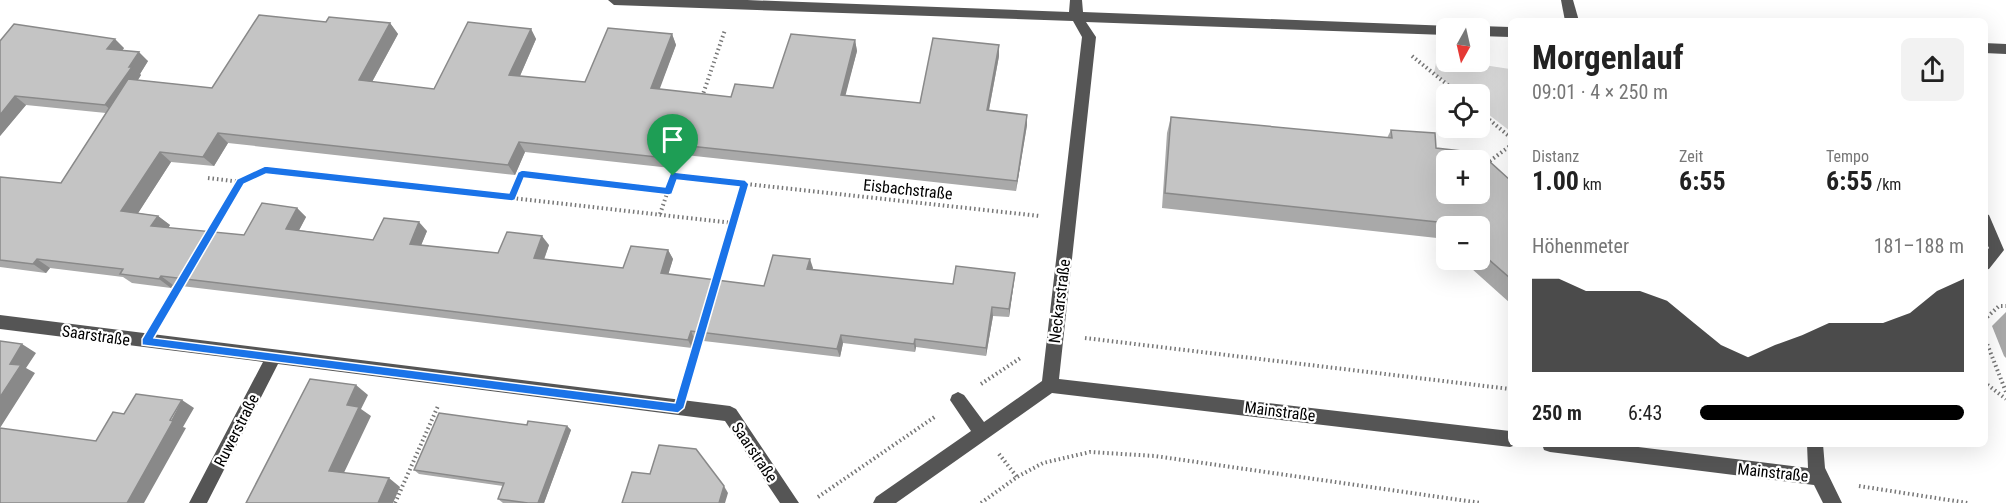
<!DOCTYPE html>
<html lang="de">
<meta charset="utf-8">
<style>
:root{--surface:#fff;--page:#f2f2f2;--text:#222;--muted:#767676;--accent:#000}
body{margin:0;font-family:"Roboto Condensed",sans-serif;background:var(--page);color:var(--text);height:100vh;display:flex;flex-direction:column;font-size:22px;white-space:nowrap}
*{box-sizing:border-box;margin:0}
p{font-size:20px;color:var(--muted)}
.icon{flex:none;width:33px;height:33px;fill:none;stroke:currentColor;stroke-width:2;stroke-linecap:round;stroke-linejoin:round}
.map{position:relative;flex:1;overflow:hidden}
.sheet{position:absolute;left:1508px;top:18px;width:480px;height:429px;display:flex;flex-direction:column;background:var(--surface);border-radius:9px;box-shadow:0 6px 24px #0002}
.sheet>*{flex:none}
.needle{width:39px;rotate:188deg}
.controls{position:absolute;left:1436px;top:18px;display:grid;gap:12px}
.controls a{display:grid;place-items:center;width:54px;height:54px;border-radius:9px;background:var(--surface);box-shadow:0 6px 24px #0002;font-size:30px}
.pin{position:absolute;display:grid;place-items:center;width:51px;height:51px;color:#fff;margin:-62px -26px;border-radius:50% 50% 50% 0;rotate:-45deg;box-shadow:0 0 6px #0007}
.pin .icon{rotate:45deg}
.round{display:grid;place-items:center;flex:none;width:63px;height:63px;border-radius:9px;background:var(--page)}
.head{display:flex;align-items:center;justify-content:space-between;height:102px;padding:0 24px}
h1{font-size:33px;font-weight:700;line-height:45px}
.figures{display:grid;grid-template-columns:repeat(3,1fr);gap:9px;height:102px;padding:6px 24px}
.figures div{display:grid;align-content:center}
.figures b{font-size:26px;font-weight:700}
.figures small{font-size:16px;font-weight:400}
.figures p{font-size:16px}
.chart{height:168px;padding:12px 24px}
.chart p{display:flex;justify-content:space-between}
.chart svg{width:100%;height:108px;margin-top:6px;fill:var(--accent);opacity:.7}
ul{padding:0 24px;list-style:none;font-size:20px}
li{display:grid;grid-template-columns:96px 72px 1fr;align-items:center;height:45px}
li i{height:15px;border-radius:8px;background:var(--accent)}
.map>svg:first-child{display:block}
.green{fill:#dcdcdc}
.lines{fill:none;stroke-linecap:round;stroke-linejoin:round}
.path{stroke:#777;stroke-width:4;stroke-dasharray:1.5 3;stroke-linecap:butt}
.minor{fill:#555;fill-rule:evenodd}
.wall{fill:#a9a9a9}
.shaded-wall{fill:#898989}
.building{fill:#c4c4c4;stroke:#898989;stroke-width:1.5;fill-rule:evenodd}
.route{fill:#1a73e8;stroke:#fff;stroke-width:1.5;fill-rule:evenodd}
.labels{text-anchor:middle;stroke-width:4.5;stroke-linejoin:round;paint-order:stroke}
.street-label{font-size:16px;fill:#000;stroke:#fff}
</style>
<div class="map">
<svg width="2006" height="503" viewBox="0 0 2006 503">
<rect width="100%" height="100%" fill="#fff"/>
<path class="green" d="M1437,58L1510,69V131L1479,107V94H1462L1434,73Z"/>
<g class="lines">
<g class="path">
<path d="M1412,56L1459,94"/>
<path d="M702,97L725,30"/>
<path d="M1479,111L1510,137"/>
<path d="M682,152L673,176L1040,216"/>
<path d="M1479,169L1510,146"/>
<path d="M208,178L241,182"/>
<path d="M512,197L522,174L669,191"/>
<path d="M660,214L673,176"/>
<path d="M209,235L241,182L265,170L733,223"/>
<path d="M715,284L745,184"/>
<path d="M162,315L181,283"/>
<path d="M1984,320L1999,306H2006"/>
<path d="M1984,336L2006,392"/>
<path d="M1085,338L1510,389"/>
<path d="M687,378L699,337"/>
<path d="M1984,382L2006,399"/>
<path d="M981,384L1022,357"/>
<path d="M999,454L1017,477"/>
<path d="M1859,486L1968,503"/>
<path d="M818,497L936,416"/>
<path d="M395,503L438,406"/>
<path d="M981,503L1017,477L1043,463L1090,452L1155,456L1481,503"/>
</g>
<g class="minor">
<path d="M608,0H747L1069,12L1070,0H1082L1083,12L1451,26L1452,28H1446V35L1086,22L1096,37L1059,379L1510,431V444L1516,445L1510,447L1052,393L896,503H873L876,497L971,431L950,400L952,395L958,392L964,395L984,422L1042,381L1082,37L1073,21L614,5Z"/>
<path d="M1561,0H1573L1579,21H1565Z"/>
<path d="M1479,26L1510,27V37L1479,36V28H1474Z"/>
<path d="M1984,43L2006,44V54L1984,53Z"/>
<path d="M1984,213L1989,215L2004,250L1989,269L1984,270V253L1989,248L1984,238Z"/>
<path d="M0,315L730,406L736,409L799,503H780L725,421L278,364L207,503H189L263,362L0,329Z"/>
<path d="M1542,444H1614L1808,468L1807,444H1823L1825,468L1842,503H1823L1814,485L1550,452L1544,450Z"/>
</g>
</g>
<g class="wall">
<path d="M326,22L390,23L398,34L372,82L434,89L531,29L536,39L520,76L585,82L672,34L676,45L659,89L731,97L773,88L855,40L857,51L845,95L920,103L999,56L989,110L1027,115V125L1016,191L676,154L671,168L525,152L515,175L228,143L214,166L171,162L138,213L158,216L170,225L168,228L244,235L297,208L306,217L299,230L373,240L427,231L421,245L498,253L549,245L544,260L623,268L668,250L673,259L668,274L764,286L813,268L812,270L953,284L1015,273L1014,282L1009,317L993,316L986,356L916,347L915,352L843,343L840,357L695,340L692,348L173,285L171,288L132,283L123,277L50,268L46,273L0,267V177L61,183L106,113L26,105L0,136V41L124,48L122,51L148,61L140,74L141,75L138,80L212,88Z"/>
<path d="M1171,117L1387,138L1391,130L1510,180V303L1462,260H1479V226H1446V246L1437,238L1162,208L1167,133Z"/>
<path d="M2006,312V358L2004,356L1992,326Z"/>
<path d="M527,425L567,426L571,430L544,503H503L498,499L503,486L419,474L414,470Z"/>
</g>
<g class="shaded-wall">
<path d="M390,23L398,34L367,91L359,80Z"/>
<path d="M531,29L536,39L516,85L509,75Z"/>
<path d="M672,34L676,45L656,99L651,88Z"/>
<path d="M115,39L124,48L116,58L107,49Z"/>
<path d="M855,40L857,51L843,105L841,95Z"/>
<path d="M999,45V56L987,120V110Z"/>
<path d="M139,52L148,61L140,74L141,75L115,114L105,105Z"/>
<path d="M15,96L26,105L0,136V115Z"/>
<path d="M1027,115V125L1016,191L1017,181Z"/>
<path d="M218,133L228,143L214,166L203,157Z"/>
<path d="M519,142L525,152L515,175L508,165Z"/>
<path d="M671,144L676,154L671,168L666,158Z"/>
<path d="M160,152L171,162L133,221L121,211Z"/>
<path d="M297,208L306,217L295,238L286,229Z"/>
<path d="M158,216L170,225L163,236L151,226Z"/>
<path d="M419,222L427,231L418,253L410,244Z"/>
<path d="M542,236L549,245L541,267L534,258Z"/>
<path d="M668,250L673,259L666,282L661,273Z"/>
<path d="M37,259L50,268L46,273L33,264Z"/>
<path d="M810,259L813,268L810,278L807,269Z"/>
<path d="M1015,273L1014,282L1009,317V309Z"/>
<path d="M161,276L173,285L171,288L159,279Z"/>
<path d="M992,307L993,316L986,356V348Z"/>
<path d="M691,331L695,340L692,348L688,340Z"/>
<path d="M841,335L843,343L840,357L837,349Z"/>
<path d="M915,339L916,347L915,352L914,344Z"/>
<path d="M22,344L36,353L26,368L35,373L0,428V397L10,364Z"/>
<path d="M356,385L368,395L361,409L371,416L341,479L329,471L347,405Z"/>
<path d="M182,400L194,408L183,427L186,428L144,503H127Z"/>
<path d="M567,426L571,430L544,503H538Z"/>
<path d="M389,478L400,487L393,503H378Z"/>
<path d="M724,486L728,493L725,503H719Z"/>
</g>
<g class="building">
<path d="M259,15L326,22L329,17L390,23L359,80L434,89L468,22L531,29L509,75L585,82L608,28L672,34L651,88L731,97L735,84L773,88L791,34L855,40L841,95L920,103L933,38L999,45L987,110L1027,115L1017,181L671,144L666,158L519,142L508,165L218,133L203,157L160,152L121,211L158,216L151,226L244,235L262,203L297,208L286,229L373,240L384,218L419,222L410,244L498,253L507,232L542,236L534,258L623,268L631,246L668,250L661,273L764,286L773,255L810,259L807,269L953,284L956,266L1015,273L1009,309L992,307L986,348L915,339L914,344L841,335L837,349L691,331L688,340L161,276L159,279L120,274L123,269L37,259L33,264L0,260V177L61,183L128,79L212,88Z"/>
<path d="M14,24L115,39L107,49L139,52L129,67H132L105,105L15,96L0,115V41Z"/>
<path d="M1171,117L1392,138L1391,130L1435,133L1436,148L1462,151L1490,162L1510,180V278L1479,251V226H1451L1447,223L1165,193ZM1446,160H1479V194H1446Z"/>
<path d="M0,341L22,344L10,364L21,365L0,397Z"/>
<path d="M310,379L356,385L347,405L359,407L329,471L389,478L378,503H246Z"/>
<path d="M136,394L182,400L170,420L173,421L127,503H0V428L96,441L113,412L124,414Z"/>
<path d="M439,413L527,425L528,421L567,426L538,503H528L498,499L504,483L414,470Z"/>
<path d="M659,445L696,449L724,486L719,503H622L632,472L650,474Z"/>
</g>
<path class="route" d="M265,166L509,193L518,172L522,170L665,187L670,174L673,172L745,180L749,184L684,408L678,413L142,345V339L237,179ZM266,174L512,201L515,200L524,178L669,195L672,194L677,180L739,187L675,403L154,338L244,184Z"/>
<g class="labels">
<g class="street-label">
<text transform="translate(908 189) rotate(6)" y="6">Eisbachstraße</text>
<text transform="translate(1059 301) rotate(-83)" y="6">Neckarstraße</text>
<text transform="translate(96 335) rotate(8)" y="6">Saarstraße</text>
<text transform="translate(1280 411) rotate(7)" y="6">Mainstraße</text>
<text transform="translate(236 430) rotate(-63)" y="6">Ruwerstraße</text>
<text transform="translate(755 452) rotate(56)" y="6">Saarstraße</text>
<text transform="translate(1773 472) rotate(6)" y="6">Mainstraße</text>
</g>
</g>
</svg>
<div class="controls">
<a><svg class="needle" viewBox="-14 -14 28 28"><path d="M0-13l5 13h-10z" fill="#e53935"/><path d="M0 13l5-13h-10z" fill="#767676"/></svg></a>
<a><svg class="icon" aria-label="locate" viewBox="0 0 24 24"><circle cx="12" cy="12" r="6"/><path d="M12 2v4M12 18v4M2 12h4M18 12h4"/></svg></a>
<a>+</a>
<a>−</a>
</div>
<div class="pin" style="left:673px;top:176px;background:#1e9e55"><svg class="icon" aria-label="arrive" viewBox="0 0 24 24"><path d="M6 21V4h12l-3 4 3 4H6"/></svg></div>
<section class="sheet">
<div class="head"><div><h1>Morgenlauf</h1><p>09:01 · 4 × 250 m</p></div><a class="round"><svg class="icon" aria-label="share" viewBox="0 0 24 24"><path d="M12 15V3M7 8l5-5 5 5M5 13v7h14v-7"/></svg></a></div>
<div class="figures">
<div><p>Distanz</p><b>1.00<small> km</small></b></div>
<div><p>Zeit</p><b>6:55</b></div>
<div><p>Tempo</p><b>6:55<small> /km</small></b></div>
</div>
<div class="chart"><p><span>Höhenmeter</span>181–188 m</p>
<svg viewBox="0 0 160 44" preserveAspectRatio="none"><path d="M0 44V6L10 6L20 11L30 11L40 11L50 15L60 24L70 33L80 38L90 33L100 29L110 24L120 24L130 24L140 20L150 11L160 6V44z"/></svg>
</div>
<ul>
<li><b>250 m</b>6:43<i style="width:100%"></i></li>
</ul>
</section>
</div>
